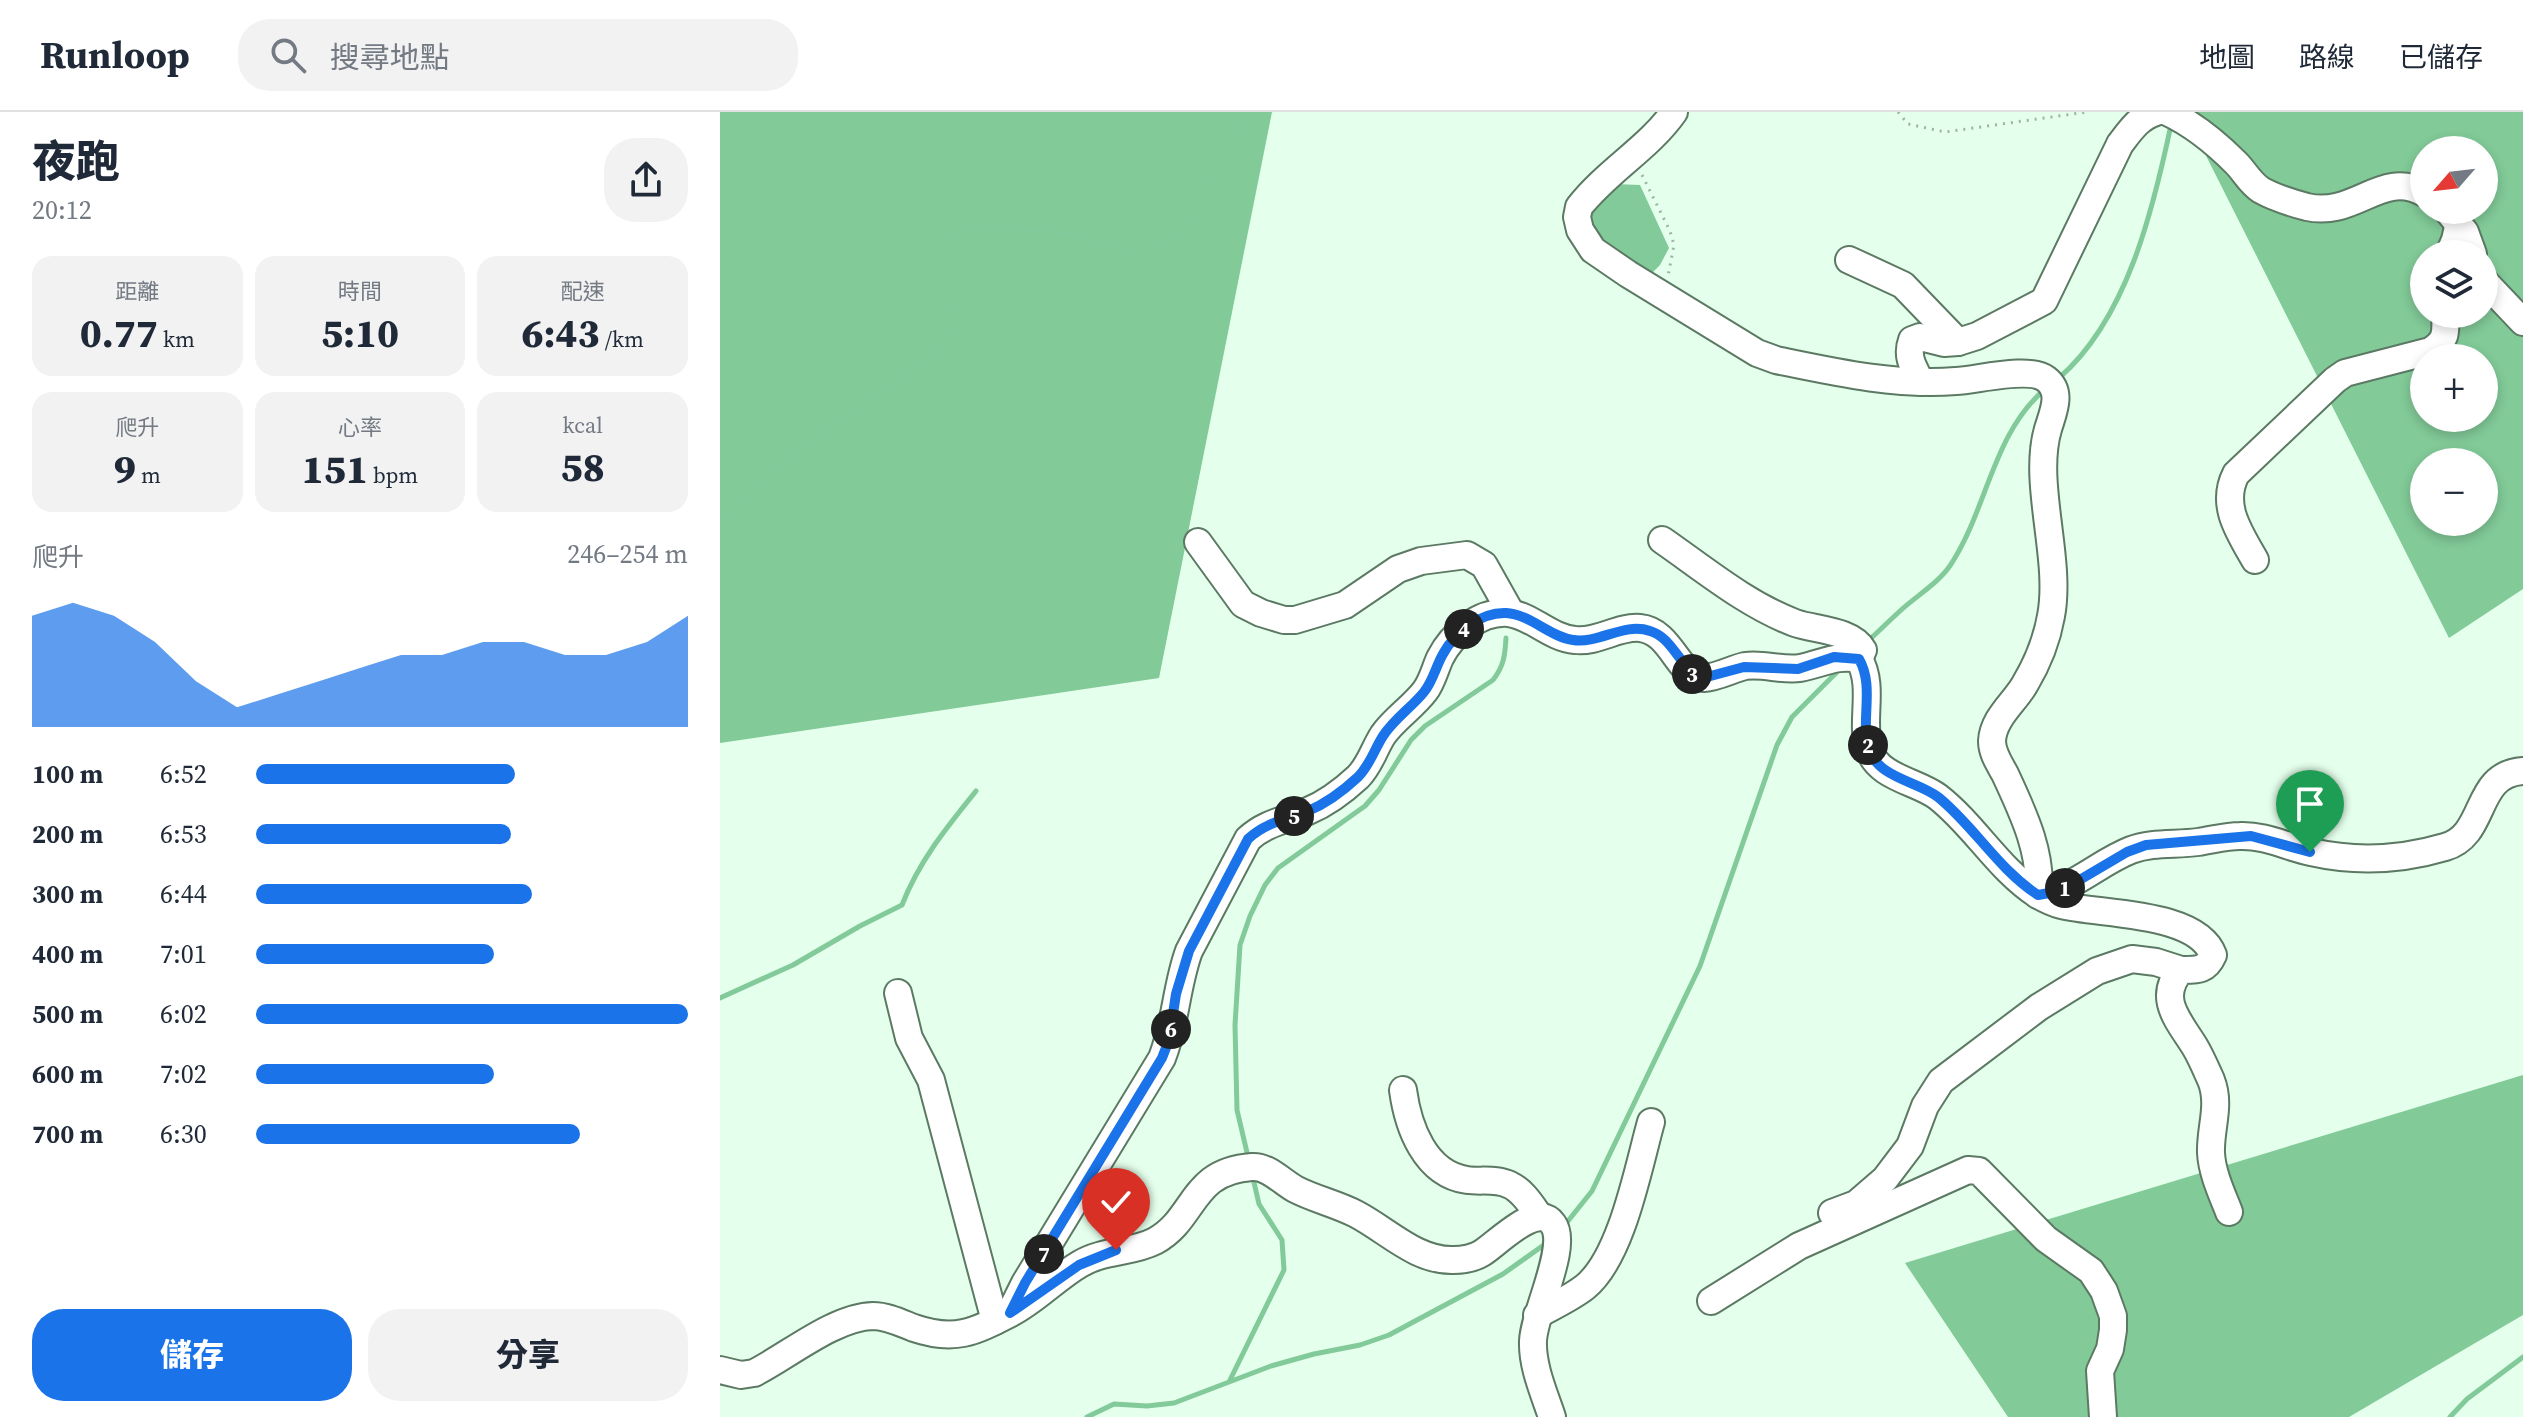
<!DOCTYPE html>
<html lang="zh-TW">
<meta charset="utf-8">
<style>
:root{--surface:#fff;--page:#f2f2f3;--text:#1f2937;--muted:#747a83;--line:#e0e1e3;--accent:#1a73e8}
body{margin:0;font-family:"Source Serif 4","Noto Sans TC",serif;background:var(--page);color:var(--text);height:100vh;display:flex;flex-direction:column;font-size:30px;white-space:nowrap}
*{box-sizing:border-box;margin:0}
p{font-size:26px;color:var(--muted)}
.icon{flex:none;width:44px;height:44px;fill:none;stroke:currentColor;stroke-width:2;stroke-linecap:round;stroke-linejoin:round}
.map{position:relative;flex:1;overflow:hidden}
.drawer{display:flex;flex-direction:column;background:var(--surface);width:720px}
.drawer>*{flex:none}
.needle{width:52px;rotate:242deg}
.buttons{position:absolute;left:1690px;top:24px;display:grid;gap:16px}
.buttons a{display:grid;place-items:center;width:88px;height:88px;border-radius:50%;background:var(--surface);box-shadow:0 4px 12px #0003;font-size:40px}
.pin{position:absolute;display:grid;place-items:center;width:68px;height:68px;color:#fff;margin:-82px -34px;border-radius:50% 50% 50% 0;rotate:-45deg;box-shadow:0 0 8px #0007}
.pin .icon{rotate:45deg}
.km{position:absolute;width:40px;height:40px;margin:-20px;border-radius:50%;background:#222;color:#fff;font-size:22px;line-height:40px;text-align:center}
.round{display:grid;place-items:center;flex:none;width:84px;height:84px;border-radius:32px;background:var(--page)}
.headline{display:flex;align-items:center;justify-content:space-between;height:136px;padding:0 32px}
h1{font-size:44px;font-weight:800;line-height:60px}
.metrics{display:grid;grid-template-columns:repeat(3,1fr);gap:12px;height:136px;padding:8px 32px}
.metrics div{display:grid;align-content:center;border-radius:20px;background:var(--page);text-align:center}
.metrics b{font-size:40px;font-weight:800}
.metrics small{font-size:22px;font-weight:400}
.metrics p{font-size:22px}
.chart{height:224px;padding:16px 32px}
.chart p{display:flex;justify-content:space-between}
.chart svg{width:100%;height:144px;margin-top:8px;fill:var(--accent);opacity:.7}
.action{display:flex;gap:16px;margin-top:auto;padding:16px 32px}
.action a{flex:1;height:92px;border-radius:32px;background:var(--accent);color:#fff;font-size:32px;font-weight:800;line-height:92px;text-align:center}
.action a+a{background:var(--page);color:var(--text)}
ul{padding:0 32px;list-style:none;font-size:26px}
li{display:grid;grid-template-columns:128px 96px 1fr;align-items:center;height:60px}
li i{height:20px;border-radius:10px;background:var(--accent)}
header{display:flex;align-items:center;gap:48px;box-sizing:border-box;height:112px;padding:0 40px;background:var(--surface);border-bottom:2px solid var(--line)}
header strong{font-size:38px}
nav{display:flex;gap:44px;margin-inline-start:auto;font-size:28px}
.search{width:560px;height:72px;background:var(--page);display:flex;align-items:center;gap:20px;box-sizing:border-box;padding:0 28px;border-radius:32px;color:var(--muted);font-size:30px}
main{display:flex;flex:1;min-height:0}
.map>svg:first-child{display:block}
.forest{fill:#82ca98;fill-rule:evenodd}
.water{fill:#82ca99}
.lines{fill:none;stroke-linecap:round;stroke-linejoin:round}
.stream{stroke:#82ca99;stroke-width:5}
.minor-casing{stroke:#5b7963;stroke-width:30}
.path{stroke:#9fb4a4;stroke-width:3;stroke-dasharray:2 6;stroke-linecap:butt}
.minor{stroke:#fff;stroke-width:26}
.route-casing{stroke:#fff;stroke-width:16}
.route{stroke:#1a73e8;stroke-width:10}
</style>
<header>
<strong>Runloop</strong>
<div class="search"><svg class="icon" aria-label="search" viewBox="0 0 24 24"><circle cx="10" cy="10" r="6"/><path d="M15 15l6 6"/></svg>搜尋地點</div>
<nav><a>地圖</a><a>路線</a><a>已儲存</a></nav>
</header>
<main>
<section class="drawer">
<div class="headline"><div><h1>夜跑</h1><p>20:12</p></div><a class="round"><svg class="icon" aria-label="share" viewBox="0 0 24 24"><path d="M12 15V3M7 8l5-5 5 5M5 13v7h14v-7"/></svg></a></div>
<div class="metrics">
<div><p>距離</p><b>0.77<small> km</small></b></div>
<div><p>時間</p><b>5:10</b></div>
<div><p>配速</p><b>6:43<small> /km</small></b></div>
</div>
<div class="metrics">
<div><p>爬升</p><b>9<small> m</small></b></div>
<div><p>心率</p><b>151<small> bpm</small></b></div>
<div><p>kcal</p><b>58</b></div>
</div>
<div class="chart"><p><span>爬升</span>246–254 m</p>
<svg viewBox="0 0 160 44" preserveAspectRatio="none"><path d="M0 44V10L10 6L20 10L30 18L40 30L50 38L60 34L70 30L80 26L90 22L100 22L110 18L120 18L130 22L140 22L150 18L160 10V44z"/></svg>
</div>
<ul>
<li><b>100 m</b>6:52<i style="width:60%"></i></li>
<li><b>200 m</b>6:53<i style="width:59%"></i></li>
<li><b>300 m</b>6:44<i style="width:64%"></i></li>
<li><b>400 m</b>7:01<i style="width:55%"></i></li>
<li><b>500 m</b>6:02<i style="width:100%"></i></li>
<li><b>600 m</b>7:02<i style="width:55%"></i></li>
<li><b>700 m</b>6:30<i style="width:75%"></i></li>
</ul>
<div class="action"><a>儲存</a><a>分享</a></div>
</section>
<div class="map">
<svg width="1803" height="1305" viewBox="0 0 1803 1305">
<rect width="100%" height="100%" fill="#e4ffeb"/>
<g class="forest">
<path d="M0,0H552L439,566L0,631Z"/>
<path d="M1464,0H1803V477L1729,526ZM1704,38H1764V98H1704ZM1704,142H1764V202H1704ZM1704,246H1764V306H1704ZM1704,350H1764V410H1704Z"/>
<path d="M1803,963V1203L1629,1305H1288L1185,1151Z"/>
</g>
<path class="water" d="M893,72L920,73L949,136L940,153L930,163L871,124L867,102Z"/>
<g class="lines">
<g class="stream">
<path d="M1339,266C1407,207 1433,98 1451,13"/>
<path d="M0,412C57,345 135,299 207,248C214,242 223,235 227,226C241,195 202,141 236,121C250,113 268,116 284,117C309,118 333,119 358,123C370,125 381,132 393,135C423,143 449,130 471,110L528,0"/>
<path d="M1148,529C1159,519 1169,509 1180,499C1197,483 1221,470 1233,449C1268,393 1273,322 1325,277"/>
<path d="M0,886L73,853L140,814L182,793C199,749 227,715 256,679"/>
<path d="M529,1049L517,998L515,913L520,833L530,804L545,773L558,756L645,694L659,678L691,628L705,614L773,568C784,554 785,543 786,526"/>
<path d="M844,1114L872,1079L980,854L1057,633L1072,605L1121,556"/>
<path d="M510,1268L564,1158L562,1128L539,1092L532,1062"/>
<path d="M367,1305L394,1292L427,1294L454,1291L551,1254L594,1242L640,1233L669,1223L783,1162L828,1130"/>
<path d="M1730,1305L1747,1287L1803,1245"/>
</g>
<defs>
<g id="minor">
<path d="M954,0C929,36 887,59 859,95L857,105L860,118L873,138L908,162L1037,241L1056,248C1114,260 1176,274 1236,269C1257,268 1309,254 1326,267C1343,280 1333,300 1328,317C1312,371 1342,447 1331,504C1327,527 1317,552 1305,572C1295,590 1273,606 1272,629C1272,641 1279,651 1285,662C1302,699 1323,741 1318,783C1325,787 1333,791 1341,793C1380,803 1477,799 1493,843C1486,859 1477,858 1461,858C1436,886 1459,909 1475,935C1481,945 1486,957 1491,968C1501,993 1490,1016 1491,1041C1492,1061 1502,1082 1509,1100"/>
<path d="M1447,0C1473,12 1496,31 1516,51C1525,60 1530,71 1541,78C1555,86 1572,91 1587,95C1635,106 1662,57 1704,81"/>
<path d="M1727,98L1745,120L1753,142"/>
<path d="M1729,142L1735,128L1739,111"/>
<path d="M1129,148L1183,173L1238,230"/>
<path d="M1764,169L1803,210"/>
<path d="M1201,270C1193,255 1186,244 1192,228L1200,225L1224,231L1238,230L1257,224L1324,189L1400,32C1410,19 1419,5 1436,0"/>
<path d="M942,428C984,457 1027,493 1075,511C1095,518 1132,518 1143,538L1139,547"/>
<path d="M478,430L523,492L541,501L564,508H575L625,493L678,457L701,449L747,443L764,453L791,501"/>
<path d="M1535,448C1519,420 1500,393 1516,362L1615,268L1625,261L1710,239C1727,229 1726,220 1725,202"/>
<path d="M178,881L189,926L211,968L275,1209"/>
<path d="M683,978C688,1015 705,1062 747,1068C762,1070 776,1066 790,1073C803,1079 812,1094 820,1105"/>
<path d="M1112,1101L1136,1092L1165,1067L1190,1034L1205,994L1221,969L1319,895L1377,859L1412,847L1436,850L1461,858"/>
<path d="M991,1189L1079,1134L1248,1058L1259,1059L1326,1127L1371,1159L1384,1179L1393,1204V1218L1390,1237L1380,1259L1383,1305"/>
<path d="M290,1201L305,1171L442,946C456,911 456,874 469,839L528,727C545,711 566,708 588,699C605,692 624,678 638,665C650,653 654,637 663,623C674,607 693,595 705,579C712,570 715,557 720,546C732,522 760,499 788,501C811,503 830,526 855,528C877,531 898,514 920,516C952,519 959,567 984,566C998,565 1012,557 1025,554C1044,551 1062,559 1080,556C1102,552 1116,542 1139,547C1155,575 1140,608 1149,637C1158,666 1197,669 1218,685C1255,714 1278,757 1318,783C1354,777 1378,751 1411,738C1432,730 1455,733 1478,730C1492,728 1506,724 1520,724C1545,723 1567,735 1591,740C1635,750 1681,748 1725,735C1768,723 1753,662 1803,659"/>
<path d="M817,1203C833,1194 851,1186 865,1175C902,1145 918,1056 931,1010"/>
<path d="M0,1258L21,1263L34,1261C68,1244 114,1205 153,1204C167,1204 181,1211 194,1216C235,1230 254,1220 291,1201C316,1188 336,1166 360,1152C383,1138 412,1141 435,1129C476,1107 470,1059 532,1055C548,1054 561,1069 575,1077C594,1087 617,1092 636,1102C667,1118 696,1149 733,1148C743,1148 754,1146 762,1141C777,1132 817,1089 833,1112C849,1134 814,1200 813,1229C812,1254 824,1281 832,1305"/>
</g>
</defs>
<use href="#minor" class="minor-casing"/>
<g class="path">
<path d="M1178,0L1188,12L1225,20L1367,0"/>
<path d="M922,63L950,119L954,133L948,164"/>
</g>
<use href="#minor" class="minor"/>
</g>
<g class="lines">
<defs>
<path id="route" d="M396,1138L359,1153L290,1201L305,1171L442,946L449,928L456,882L469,839L528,727C545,711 566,707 588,699C605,692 624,678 638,665C650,653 654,638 663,624C674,607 692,595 704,580C713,569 716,554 723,542C735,520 761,500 786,501C810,502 830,525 853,528C879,532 904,510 930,519C954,526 959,557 983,566L1024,555L1078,557L1114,545L1139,547C1155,575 1140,608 1149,637C1158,666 1197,669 1218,685C1254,714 1278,757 1318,783L1335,780L1351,773L1407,740L1426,733L1531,724L1590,740"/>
</defs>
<use href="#route" class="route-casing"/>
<use href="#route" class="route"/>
</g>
</svg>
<div class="buttons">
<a><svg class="needle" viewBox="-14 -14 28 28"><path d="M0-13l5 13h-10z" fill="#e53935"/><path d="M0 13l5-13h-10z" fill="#747a83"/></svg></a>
<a><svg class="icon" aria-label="layers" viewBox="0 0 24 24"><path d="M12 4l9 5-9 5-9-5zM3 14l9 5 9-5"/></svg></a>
<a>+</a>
<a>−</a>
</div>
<div class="pin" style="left:1590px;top:740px;background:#1e9e55"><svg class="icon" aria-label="arrive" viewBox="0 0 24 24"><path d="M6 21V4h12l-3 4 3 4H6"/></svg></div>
<div class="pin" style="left:396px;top:1138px;background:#d93025"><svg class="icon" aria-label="check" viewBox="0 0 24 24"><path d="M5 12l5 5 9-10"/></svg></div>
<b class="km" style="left:1345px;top:776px">1</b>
<b class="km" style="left:1148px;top:633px">2</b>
<b class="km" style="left:972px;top:562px">3</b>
<b class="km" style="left:744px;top:517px">4</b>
<b class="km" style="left:574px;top:704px">5</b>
<b class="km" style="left:451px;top:917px">6</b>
<b class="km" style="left:324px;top:1142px">7</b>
</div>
</main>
